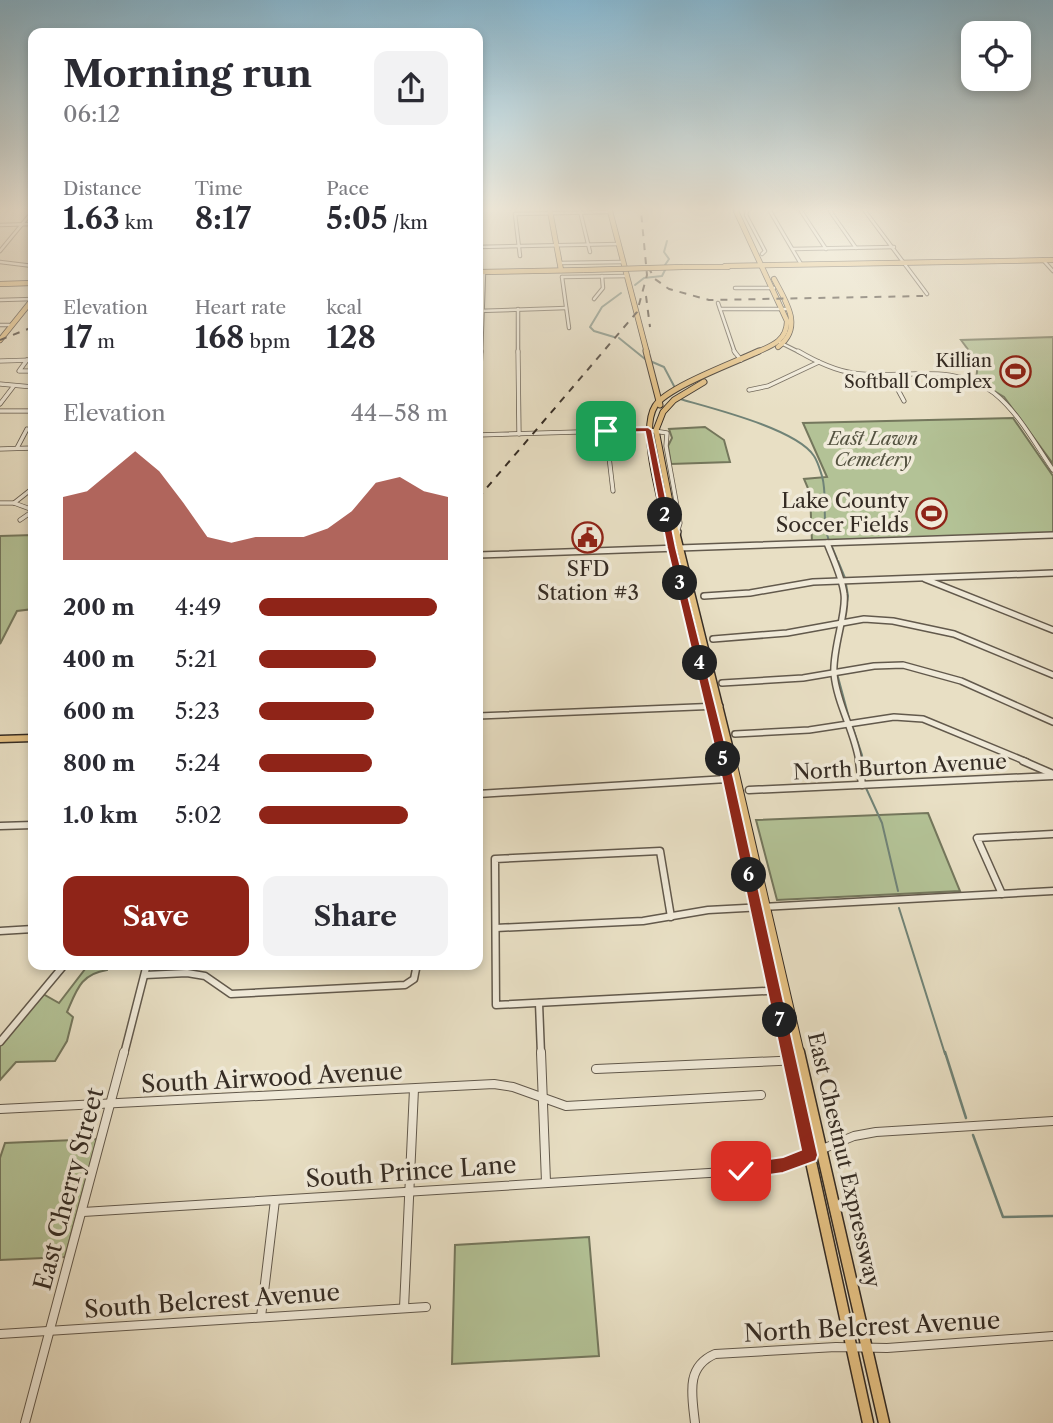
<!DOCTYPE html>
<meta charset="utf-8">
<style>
:root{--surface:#fff;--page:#f2f2f3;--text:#2b2b33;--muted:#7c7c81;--accent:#8f2418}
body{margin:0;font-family:"Libre Caslon Text",serif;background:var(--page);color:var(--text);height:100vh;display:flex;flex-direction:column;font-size:26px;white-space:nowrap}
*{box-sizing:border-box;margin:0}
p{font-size:23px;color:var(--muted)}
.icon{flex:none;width:38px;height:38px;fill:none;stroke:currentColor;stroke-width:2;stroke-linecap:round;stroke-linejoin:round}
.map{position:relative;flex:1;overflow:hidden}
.side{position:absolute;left:28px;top:28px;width:455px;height:942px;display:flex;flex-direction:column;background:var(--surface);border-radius:14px;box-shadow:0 4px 10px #0003}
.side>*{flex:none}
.buttons{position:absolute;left:961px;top:21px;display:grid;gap:14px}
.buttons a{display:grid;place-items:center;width:70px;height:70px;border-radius:14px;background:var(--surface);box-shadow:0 4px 10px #0003;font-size:35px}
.pin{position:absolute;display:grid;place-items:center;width:60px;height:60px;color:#fff;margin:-30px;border-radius:14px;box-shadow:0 4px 10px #0006}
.km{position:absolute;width:35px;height:35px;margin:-18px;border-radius:50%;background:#222;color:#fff;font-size:19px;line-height:35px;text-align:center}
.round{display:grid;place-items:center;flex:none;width:74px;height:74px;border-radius:14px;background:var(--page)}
.overview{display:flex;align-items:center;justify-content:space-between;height:119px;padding:0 35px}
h1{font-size:38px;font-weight:700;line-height:52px}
.metrics{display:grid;grid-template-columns:repeat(3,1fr);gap:10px;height:119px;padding:7px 35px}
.metrics div{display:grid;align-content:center}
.metrics b{font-size:30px;font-weight:700}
.metrics small{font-size:19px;font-weight:400}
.metrics p{font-size:19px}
.chart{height:196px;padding:14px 35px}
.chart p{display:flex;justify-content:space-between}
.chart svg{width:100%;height:126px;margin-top:7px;fill:var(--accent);opacity:.7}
.button{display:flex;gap:14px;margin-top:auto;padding:14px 35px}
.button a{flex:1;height:80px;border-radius:14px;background:var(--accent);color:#fff;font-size:28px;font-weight:700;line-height:80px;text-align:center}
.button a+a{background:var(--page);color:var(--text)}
ul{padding:0 35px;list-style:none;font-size:23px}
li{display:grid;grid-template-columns:112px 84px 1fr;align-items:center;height:52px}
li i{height:18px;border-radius:9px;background:var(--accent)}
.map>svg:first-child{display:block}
.green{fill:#b3c296;stroke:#74775d;stroke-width:2}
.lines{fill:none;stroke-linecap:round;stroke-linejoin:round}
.stream-far1{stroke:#708377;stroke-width:2}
.stream{stroke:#708377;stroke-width:2.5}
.minor-far4-casing{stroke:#62594c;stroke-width:4.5}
.minor-far3-casing{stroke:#62594c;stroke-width:5}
.minor-far2-casing{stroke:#62594c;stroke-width:8}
.minor-far1-casing{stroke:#62594c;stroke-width:9}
.minor-casing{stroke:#62594c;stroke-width:10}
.major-far4-casing{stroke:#352c24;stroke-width:6}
.major-far3-casing{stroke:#352c24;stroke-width:7}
.major-far2-casing{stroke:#352c24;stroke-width:9}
.major-far1-casing{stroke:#352c24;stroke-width:10}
.major-casing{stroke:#352c24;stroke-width:13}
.minor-far4{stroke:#f0ead9;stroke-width:2.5}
.minor-far3{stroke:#f0ead9;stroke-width:3.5}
.minor-far2{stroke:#f0ead9;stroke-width:5}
.minor-far1{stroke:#f0ead9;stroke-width:6}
.minor{stroke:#f0ead9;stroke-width:8}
.major-far4{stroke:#e4c082;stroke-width:4.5}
.major-far3{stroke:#e4c082;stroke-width:5}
.major-far2{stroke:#e4c082;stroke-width:6}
.major-far1{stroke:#e4c082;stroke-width:8}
.major{stroke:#e4c082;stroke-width:10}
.rail{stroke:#352c24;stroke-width:2;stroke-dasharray:7 7;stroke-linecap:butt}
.major-bridge-casing{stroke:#352c24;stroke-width:6;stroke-linecap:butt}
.major-bridge{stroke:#e4c082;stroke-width:4.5}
.route{fill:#8f2418;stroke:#fff;stroke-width:2}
.labels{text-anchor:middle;stroke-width:7;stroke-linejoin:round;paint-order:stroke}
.far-poi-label{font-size:18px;fill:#352c24;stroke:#f0ead9;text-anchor:end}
.far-park-label{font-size:18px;font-style:italic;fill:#545240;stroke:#f0ead9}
.poi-label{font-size:21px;fill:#352c24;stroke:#f0ead9;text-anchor:end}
.street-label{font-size:21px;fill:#352c24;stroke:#f0ead9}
.near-street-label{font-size:24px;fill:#352c24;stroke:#f0ead9}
</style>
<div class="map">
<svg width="1053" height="1423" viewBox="0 0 1053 1423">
<rect width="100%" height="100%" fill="#e8dfc4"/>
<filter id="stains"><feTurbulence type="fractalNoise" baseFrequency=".00286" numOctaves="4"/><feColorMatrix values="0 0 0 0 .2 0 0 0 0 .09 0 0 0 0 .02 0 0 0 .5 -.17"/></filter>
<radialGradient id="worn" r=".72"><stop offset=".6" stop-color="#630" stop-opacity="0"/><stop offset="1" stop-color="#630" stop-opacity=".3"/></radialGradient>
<g class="green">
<path d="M1053,337V464L1004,397L976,380L978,363L961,340Z"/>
<path d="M1013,418L1053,476V533L812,542L810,493L804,479L827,477L803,423Z"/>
<path d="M705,427L724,440L730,462L671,464L668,446L672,438L669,429Z"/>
<path d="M33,535V609L17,611L0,644V536Z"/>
<path d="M928,813L960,891L777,900L756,820Z"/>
<path d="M89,964H109L107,970C81,974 77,989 67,1012L73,1017L67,1041L55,1061L16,1062L0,1080V1045L43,994L59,1003Z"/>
<path d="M97,1139L65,1257L0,1260V1158L5,1143Z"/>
<path d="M589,1237L599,1356L452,1364L455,1245Z"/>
</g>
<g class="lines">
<g class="stream-far1">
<path d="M665,265L669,259L664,252L667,241"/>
<path d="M635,285L644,278L662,276L665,270"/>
<path d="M614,337L594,331L590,327L602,307L621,293"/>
<path d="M619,338L645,359"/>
<path d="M650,361L664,367L674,386"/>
<path d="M680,399C711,408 797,429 814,456C818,462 820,470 822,476C828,497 821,520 829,541"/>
<path d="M832,547L837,559"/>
<path d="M838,561L845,578"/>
<path d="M845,615L848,596L846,584"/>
<path d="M837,656V665"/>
<path d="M838,677L849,718"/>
<path d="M853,728L862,755L864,779"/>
<path d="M866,788L882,823L898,891"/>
<path d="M899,908L945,1054"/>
</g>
<g class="stream">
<path d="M945,1052L966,1118"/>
<path d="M973,1135L1003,1217L1053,1216"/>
</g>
<defs>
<g id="minor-far4">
<path d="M480,211L481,272"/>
<path d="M580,211L590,252"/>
<path d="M747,211L746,215L765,251L762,254"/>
<path d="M770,211L801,264"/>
<path d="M801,211L826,249"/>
<path d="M830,211L856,248"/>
<path d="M865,211L927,294"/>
<path d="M515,214L610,212"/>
<path d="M515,214L520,256"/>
<path d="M0,225L33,224"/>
<path d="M478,247L619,244"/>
<path d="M793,249L894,247"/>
<path d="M0,251L33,211"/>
<path d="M1043,260L1053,271"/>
<path d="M0,262L33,266"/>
<path d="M560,263L623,262"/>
<path d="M562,277L627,276"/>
<path d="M562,277L569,328"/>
<path d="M735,288H774"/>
<path d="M594,299L603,288L602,276"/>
<path d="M0,300L33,299"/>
<path d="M718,303L735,353"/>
<path d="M518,309V353"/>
<path d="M720,309H788"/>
<path d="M478,311L566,308"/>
<path d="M0,325H12"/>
<path d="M779,342L801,353"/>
<path d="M481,353L484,272"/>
</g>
<g id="minor-far3">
<path d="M518,351L519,434"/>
<path d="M734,351L741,360"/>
<path d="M798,351C815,361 833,370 853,373C900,380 953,361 994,393C1019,413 1035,444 1053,470"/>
<path d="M27,360L19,371H33"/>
<path d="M0,361L33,360"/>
<path d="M890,375L904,401"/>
<path d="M0,384L33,387"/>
<path d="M749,390L768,386L819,362"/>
<path d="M0,404L13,387"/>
<path d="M0,411H33"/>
<path d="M478,416L481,351"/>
<path d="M606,431L613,491"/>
<path d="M478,435L648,430L667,433L666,446L680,523L677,533"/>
<path d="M17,448L27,429"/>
<path d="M0,449L33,448"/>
<path d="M0,503H14L33,510"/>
<path d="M14,503L33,488"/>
<path d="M20,520L33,511"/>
</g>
<g id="minor-far2">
<path d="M677,535L678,532"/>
<path d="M827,543C833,559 842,577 844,594C847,613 832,649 834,674C837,705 855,732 859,762"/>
<path d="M478,555L1053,535"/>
<path d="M925,579L1053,630"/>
<path d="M704,596L750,593L813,582L1053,573"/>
<path d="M713,639L787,633L864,619L893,621L954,634L1053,675"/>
<path d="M722,683L803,678L874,666L903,665L961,681L1053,722"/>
<path d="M478,716L720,706"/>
<path d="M735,734L809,730L894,717L923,719L1027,762"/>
</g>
<g id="minor-far1">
<path d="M859,761L862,785"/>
<path d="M1023,761L1053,774"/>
<path d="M749,790L1053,776"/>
<path d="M478,794L727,779"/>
<path d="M0,826L33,825"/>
<path d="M1002,894L977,838L1053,834"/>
<path d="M671,917L660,851L495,859L496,1005L785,990"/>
<path d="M496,928L643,921L708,910L1053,891"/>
<path d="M0,931L33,929"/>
<path d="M145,975L187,973L205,976L231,994L405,985L414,979L417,964"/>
<path d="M539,1003L541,1054"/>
<path d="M0,1042L65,964"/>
<path d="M124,1054L147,964"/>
</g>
<g id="minor">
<path d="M541,1052L546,1182"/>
<path d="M596,1069L801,1060"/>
<path d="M0,1109L494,1084L513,1087L566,1106L761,1095"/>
<path d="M820,1150L854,1136L876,1132L1053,1121"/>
<path d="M83,1212L741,1171L783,1165L808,1156"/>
<path d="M404,1308L414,1089"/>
<path d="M261,1317L275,1200"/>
<path d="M0,1334L426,1307"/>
<path d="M25,1423L124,1052"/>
<path d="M695,1423C692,1395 685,1367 715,1354L836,1347L887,1348L1053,1336"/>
</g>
<g id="major-far4">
<path d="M550,211L561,270"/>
<path d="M610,211L647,353"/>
<path d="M736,211L787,321C787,341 771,346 755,353"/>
<path d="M725,266L1053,260"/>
<path d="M683,267H728"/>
<path d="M478,272L584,270"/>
<path d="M774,279C786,302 804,327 778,347"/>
<path d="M0,284L33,283"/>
<path d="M0,340L33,299"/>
</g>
<g id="major-far3">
<path d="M646,351L660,405"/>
<path d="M668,533C662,504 639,431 655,406C667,387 736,362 759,351"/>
<path d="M676,533L656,430L663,412L674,400L704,382"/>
</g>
<g id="major-far2">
<path d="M668,532L724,762"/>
<path d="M676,532L733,762"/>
<path d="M0,739L33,738"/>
</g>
<g id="major-far1">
<path d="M723,761L788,1054"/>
<path d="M732,761L800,1054"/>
</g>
<g id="major">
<path d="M787,1052L868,1423"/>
<path d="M799,1052L884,1423"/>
</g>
</defs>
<use href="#minor-far4" class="minor-far4-casing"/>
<use href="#minor-far3" class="minor-far3-casing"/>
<use href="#minor-far2" class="minor-far2-casing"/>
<use href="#minor-far1" class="minor-far1-casing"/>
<use href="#minor" class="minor-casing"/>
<use href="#major-far4" class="major-far4-casing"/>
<use href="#major-far3" class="major-far3-casing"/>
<use href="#major-far2" class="major-far2-casing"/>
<use href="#major-far1" class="major-far1-casing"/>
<use href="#major" class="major-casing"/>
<use href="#minor-far4" class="minor-far4"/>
<use href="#minor-far3" class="minor-far3"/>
<use href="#minor-far2" class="minor-far2"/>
<use href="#minor-far1" class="minor-far1"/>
<use href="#minor" class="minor"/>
<use href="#major-far4" class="major-far4"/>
<use href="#major-far3" class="major-far3"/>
<use href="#major-far2" class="major-far2"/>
<use href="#major-far1" class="major-far1"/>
<use href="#major" class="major"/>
<g class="rail">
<path d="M648,267L655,279L669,289L709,300L923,296"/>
<path d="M646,296L650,327"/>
<path d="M0,340L33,327"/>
<path d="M478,498L637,312L647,275L641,211"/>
</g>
<defs>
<path id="major-bridge" d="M584,270L683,267"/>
</defs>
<use href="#major-bridge" class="major-bridge-casing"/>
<use href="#major-bridge" class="major-bridge"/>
</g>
<linearGradient id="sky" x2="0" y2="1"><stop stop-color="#88b8d1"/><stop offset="0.51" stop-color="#f5f1e4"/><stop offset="1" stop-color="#f5f1e4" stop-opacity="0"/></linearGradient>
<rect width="1053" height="410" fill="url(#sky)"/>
<path class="route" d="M648,427L652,430L676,548L734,779L818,1155L816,1161L783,1173L741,1179L735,1177L733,1171L735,1165L741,1163L783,1157L801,1150L722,779L667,548L645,432L606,433L602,431L606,428Z"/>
<defs>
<symbol id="stadium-ring" viewBox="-11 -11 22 22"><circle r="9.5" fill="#f0ead9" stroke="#8f2418" stroke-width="1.5"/><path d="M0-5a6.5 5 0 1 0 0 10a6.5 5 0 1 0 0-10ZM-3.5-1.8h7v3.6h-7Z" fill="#8f2418"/></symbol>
<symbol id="civic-ring" viewBox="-11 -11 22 22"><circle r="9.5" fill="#f0ead9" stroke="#8f2418" stroke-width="1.5"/><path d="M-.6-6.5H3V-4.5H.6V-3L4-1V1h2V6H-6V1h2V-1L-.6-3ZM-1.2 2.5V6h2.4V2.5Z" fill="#8f2418"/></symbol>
</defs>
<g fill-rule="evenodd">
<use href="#stadium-ring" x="998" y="354" width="35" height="35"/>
<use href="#stadium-ring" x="914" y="496" width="35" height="35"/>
<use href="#civic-ring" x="570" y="520" width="35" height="35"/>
</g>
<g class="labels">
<g class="far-poi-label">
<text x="992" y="367">Killian<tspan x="992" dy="21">Softball Complex</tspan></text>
</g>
<g class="far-park-label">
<text x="873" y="445">East Lawn<tspan x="873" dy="21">Cemetery</tspan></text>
</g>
<g class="poi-label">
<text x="909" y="508">Lake County<tspan x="909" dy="24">Soccer Fields</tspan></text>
<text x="588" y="576" text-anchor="middle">SFD<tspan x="588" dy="24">Station #3</tspan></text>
</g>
<g class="street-label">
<text transform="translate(900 767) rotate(-3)" y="7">North Burton Avenue</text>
<text transform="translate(844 1160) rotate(77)" y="7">East Chestnut Expressway</text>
</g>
<g class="near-street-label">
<text transform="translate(272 1078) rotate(-3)" y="8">South Airwood Avenue</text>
<text transform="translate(411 1172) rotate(-4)" y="8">South Prince Lane</text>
<text transform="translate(69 1189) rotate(-75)" y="8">East Cherry Street</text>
<text transform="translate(212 1301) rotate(-4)" y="8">South Belcrest Avenue</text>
<text transform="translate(872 1327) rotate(-3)" y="8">North Belcrest Avenue</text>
</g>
</g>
<rect width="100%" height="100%" filter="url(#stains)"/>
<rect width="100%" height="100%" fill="url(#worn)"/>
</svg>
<div class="buttons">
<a><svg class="icon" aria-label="locate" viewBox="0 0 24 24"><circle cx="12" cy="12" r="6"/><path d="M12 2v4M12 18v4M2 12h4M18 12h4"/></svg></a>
</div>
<div class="pin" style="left:606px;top:431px;background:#1e9e55"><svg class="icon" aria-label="arrive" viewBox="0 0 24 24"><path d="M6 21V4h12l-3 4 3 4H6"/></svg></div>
<div class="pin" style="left:741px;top:1171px;background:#d93025"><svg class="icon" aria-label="check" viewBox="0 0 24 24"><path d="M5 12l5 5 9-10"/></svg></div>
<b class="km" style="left:665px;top:515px">2</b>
<b class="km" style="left:680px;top:583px">3</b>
<b class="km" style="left:700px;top:663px">4</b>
<b class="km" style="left:723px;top:759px">5</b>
<b class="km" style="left:749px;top:875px">6</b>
<b class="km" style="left:780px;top:1020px">7</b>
<section class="side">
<div class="overview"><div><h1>Morning run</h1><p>06:12</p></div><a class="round"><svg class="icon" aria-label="share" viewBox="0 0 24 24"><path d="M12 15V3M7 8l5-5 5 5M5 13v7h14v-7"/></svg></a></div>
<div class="metrics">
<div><p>Distance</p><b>1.63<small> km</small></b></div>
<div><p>Time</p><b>8:17</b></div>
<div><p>Pace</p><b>5:05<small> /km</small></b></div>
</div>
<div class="metrics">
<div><p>Elevation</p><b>17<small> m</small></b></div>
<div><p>Heart rate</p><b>168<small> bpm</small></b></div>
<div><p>kcal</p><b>128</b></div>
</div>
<div class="chart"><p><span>Elevation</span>44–58 m</p>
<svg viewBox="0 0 160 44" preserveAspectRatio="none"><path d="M0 44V22L10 20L20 13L30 6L40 13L50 24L60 36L70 38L80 36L90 36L100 36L110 33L120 27L130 17L140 15L150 20L160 22V44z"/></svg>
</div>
<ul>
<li><b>200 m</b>4:49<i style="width:94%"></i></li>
<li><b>400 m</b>5:21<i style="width:62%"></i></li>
<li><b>600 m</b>5:23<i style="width:61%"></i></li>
<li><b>800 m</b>5:24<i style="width:60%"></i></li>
<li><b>1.0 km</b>5:02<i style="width:79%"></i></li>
</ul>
<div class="button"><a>Save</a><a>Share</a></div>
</section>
</div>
